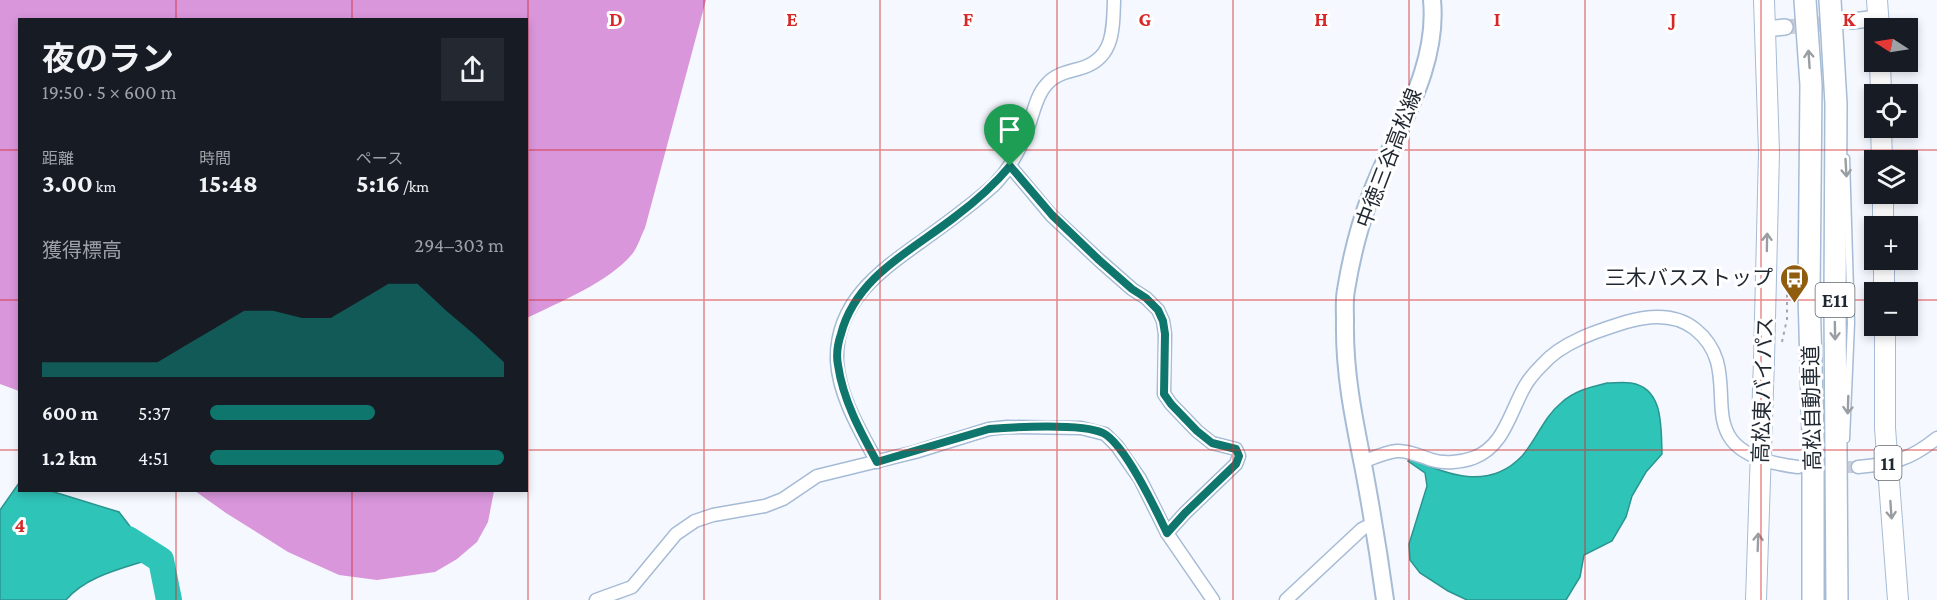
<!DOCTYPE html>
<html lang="ja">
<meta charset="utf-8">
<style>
:root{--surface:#171b24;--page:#242831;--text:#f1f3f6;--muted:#9ea1a6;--accent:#0f766e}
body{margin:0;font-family:"Crimson Pro","Noto Sans JP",serif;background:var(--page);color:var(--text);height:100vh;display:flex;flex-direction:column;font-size:22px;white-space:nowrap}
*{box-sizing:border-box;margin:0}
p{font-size:20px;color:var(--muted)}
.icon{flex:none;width:33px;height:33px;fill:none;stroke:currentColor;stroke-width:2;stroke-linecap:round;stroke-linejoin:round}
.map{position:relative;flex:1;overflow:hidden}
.side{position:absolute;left:18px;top:18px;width:510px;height:474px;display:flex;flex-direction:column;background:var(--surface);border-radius:0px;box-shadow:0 3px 9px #0003}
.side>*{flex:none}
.needle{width:39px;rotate:282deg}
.buttons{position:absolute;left:1864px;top:18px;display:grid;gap:12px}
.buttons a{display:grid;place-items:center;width:54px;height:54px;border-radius:0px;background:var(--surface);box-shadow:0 3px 9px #0003;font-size:30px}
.pin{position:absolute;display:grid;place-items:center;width:51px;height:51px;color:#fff;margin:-62px -26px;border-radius:50% 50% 50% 0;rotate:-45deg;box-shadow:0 0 6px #0007}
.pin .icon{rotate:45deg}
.round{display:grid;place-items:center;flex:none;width:63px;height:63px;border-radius:0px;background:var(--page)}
.overview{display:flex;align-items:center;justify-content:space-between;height:102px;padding:0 24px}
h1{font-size:33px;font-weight:700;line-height:45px}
.figures{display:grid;grid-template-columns:repeat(3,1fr);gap:9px;height:102px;padding:6px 24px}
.figures div{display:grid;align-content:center}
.figures b{font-size:26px;font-weight:700}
.figures small{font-size:16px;font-weight:400}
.figures p{font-size:16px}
.chart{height:168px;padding:12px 24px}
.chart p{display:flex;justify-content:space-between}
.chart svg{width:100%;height:108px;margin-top:6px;fill:var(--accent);opacity:.7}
ul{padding:0 24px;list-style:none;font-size:20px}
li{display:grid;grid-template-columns:96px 72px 1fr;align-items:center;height:45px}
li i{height:15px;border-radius:8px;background:var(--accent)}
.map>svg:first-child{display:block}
.forest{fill:#d996db}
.water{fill:#2fc4b8;stroke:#2a9590;stroke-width:1.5}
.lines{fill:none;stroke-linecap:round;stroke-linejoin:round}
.river{stroke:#2fc4b8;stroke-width:26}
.minor-tunnel{stroke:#cacfd6;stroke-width:12;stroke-dasharray:12 6;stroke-linecap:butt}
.tertiary-tunnel{stroke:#cacfd6;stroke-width:15;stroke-dasharray:15 8;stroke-linecap:butt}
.service-casing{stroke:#a6bbd6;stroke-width:9}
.minor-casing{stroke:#a6bbd6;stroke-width:15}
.tertiary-casing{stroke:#a6bbd6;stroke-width:18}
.secondary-casing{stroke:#a6bbd6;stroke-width:20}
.trunk-casing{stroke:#a6bbd6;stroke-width:22}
.motorway-casing{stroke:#a6bbd6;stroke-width:24}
.path{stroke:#a1a7ae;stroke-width:2;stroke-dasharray:3 4.5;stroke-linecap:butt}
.service{stroke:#fff;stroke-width:6}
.minor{stroke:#fff;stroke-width:12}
.tertiary{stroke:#fff;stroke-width:15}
.secondary{stroke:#fff;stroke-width:16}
.trunk{stroke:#fff;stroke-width:20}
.motorway{stroke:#fff;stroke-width:21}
.oneway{stroke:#9a9ea2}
.route-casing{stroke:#fff;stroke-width:12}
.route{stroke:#0f766e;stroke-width:8}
.grid{fill:none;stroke:#d62828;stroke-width:1.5;stroke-opacity:0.55}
.labels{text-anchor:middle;stroke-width:6;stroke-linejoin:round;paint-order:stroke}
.shield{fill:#fff;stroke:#62686f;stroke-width:1.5}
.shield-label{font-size:20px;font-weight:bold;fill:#1f2731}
.street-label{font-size:21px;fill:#1f2731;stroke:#fff}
.poi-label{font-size:21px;fill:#1f2731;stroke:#fff;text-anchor:end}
.grid-label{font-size:20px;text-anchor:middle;font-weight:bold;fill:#d62828;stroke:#fff;stroke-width:6;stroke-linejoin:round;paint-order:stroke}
</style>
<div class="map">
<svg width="1937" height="600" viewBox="0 0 1937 600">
<rect width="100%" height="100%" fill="#f5f9ff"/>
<g class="forest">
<path d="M0,0H706L645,228C641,236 638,246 633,253C610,282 559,302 527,318L526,20H20L19,391L0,384Z"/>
<path d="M195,491H494L488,522L477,542L457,559L435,572L377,580L339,575L288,552L226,513Z"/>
</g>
<g class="water">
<path d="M1607,383C1615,383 1623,382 1631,383C1664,388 1661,428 1662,454L1646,472L1632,496L1626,517L1612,541L1584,555L1580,577L1566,600H1467L1448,591L1420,573L1410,560L1409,544L1427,486L1425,473L1408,461L1410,458C1447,475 1489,491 1522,456C1536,440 1544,417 1561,403C1574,391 1590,387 1607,383Z"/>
<path d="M19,483L20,490L51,491L119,512L154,558C125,568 87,575 66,600H0V510Z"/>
</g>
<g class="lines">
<path class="river" d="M120,539H128L161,560L169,600"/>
<path class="minor-tunnel" d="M1808,467H1858"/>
<path class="tertiary-tunnel" d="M1785,27L1852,21"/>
<defs>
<path id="service" d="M1846,439L1851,323L1846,158"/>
<g id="minor">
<path d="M1010,166L1051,215L1099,260L1132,289L1146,298L1158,310L1163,321L1165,334L1164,394L1171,404L1197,431L1212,443L1236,449L1239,456L1236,464L1185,513L1167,533"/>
<path d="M877,462C861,432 839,397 837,361C835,302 880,271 922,241C947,223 972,205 994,185C1012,167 1022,146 1030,122C1034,110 1037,95 1046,85C1054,75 1066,72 1078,69C1114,60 1113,31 1114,0"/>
<path d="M1362,462C1373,458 1386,452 1397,451C1408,450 1422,457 1432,460C1444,464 1462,462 1473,458C1504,447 1510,412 1525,386C1529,379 1536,371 1542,365C1562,342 1597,331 1626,322C1650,315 1675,313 1695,329C1755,377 1672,452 1798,467"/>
<path d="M1858,467C1892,464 1910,460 1937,438"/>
<path d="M596,600L632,587L676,534L695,521L713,515L765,506L783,499L817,476L915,452L989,429L1007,427L1081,428L1105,434L1117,446L1140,479L1167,533L1213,600"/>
<path d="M1286,600L1362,529L1374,523"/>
</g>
<g id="tertiary">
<path d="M1852,21L1878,18"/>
<path d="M1766,29L1785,27"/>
</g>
<path id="secondary" d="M1385,600C1379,556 1372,513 1364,470C1354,420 1344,373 1345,321C1345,311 1344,300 1346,290C1351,259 1359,227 1370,197C1393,134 1439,71 1432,0"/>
<g id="trunk">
<path d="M1877,0L1879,28"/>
<path d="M1880,62L1881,94"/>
<path d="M1881,128L1882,160"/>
<path d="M1883,194V226"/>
<path d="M1884,260V292"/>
<path d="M1885,326V428L1898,600"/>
<path d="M1756,600L1764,360L1769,152L1764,0"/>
</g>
<g id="motorway">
<path d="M1805,0L1811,85L1809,294L1813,437V600"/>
<path d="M1830,0L1836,104L1835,305L1837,600"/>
</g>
</defs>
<use href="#service" class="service-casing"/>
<use href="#minor" class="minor-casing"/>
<use href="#tertiary" class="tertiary-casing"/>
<use href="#secondary" class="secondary-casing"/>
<use href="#trunk" class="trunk-casing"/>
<use href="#motorway" class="motorway-casing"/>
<path class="path" d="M1782,342L1787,319V294H1789"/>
<use href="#service" class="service"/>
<use href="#minor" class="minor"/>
<use href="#tertiary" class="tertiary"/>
<use href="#secondary" class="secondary"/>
<use href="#trunk" class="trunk"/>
<use href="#motorway" class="motorway"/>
</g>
<defs><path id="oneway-shaft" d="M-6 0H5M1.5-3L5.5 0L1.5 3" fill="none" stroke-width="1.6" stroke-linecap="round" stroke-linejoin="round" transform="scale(1.5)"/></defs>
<g class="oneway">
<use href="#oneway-shaft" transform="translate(1809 59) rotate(-94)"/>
<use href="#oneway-shaft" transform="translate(1846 168) rotate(87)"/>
<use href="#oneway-shaft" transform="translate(1767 242) rotate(-89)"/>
<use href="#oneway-shaft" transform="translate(1835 331) rotate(89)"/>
<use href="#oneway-shaft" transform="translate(1848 405) rotate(92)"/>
<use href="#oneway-shaft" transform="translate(1891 510) rotate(86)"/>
<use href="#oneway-shaft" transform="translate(1758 542) rotate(-88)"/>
</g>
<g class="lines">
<defs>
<path id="route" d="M1010,166L1052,215L1099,260L1132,289L1146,298L1158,310L1163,321L1165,334L1164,394L1171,404L1197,431L1212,443L1236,449L1239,456L1236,464L1185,513L1167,533C1156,510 1125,444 1103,433C1082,423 1014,427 989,429L877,462C860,431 843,400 838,365C836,355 838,343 841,334C856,276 913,250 956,216C976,201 994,185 1010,166Z"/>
</defs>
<use href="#route" class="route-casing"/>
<use href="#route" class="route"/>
</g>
<path class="grid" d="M176,0V20M352,0V20M528,0V600M704,0V600M880,0V600M1057,0V600M1233,0V600M1409,0V600M1585,0V600M1761,0V600M0,150H20M526,150H1937M0,300H20M526,300H1875M1908,300H1937M0,450H20M526,450H1937M176,490V600M352,490V600"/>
<defs>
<symbol id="bus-pin" viewBox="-11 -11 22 30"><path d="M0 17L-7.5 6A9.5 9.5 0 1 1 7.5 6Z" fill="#905c0e" stroke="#fff"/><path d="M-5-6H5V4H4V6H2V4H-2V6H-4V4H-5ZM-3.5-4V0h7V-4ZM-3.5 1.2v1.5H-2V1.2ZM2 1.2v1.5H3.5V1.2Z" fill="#fff"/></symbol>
</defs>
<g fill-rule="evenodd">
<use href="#bus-pin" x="1778" y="262" width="33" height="45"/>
</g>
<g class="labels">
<g class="shield">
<rect x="1815.5" y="283" width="39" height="34" rx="4.5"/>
<rect x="1874.5" y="446" width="27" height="34" rx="4.5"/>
</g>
<g class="shield-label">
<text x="1835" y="307">E11</text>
<text x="1888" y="470">11</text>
</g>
<g class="street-label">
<text transform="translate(1389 158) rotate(-69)" y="7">中徳三谷高松線</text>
<text transform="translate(1763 390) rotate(-88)" y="7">高松東バイパス</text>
<text transform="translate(1812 408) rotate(-91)" y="7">高松自動車道</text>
</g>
<g class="poi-label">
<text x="1773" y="285">三木バスストップ</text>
</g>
</g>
<g class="grid-label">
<text x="616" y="26">D</text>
<text x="792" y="26">E</text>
<text x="968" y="26">F</text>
<text x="1145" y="26">G</text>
<text x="1321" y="26">H</text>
<text x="1497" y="26">I</text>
<text x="1673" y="26">J</text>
<text x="1849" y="26">K</text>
<text x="20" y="532">4</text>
</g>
</svg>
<div class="buttons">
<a><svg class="needle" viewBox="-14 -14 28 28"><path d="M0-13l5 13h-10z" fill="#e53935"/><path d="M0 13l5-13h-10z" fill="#9ea1a6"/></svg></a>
<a><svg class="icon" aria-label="locate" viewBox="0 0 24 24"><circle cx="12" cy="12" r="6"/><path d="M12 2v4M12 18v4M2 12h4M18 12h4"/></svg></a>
<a><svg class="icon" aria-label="layers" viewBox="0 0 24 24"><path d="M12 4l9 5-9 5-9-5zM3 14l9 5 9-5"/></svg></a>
<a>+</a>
<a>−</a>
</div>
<div class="pin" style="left:1010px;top:166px;background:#1e9e55"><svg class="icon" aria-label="arrive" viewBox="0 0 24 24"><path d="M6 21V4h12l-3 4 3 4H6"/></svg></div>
<section class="side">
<div class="overview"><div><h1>夜のラン</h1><p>19:50 · 5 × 600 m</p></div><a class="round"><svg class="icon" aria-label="share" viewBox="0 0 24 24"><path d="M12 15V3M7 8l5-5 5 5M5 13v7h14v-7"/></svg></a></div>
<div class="figures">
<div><p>距離</p><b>3.00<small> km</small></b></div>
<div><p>時間</p><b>15:48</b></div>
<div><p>ペース</p><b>5:16<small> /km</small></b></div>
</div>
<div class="chart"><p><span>獲得標高</span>294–303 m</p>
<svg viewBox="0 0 160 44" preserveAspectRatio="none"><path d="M0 44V38L10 38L20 38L30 38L40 38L50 31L60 24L70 17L80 17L90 20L100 20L110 13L120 6L130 6L140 17L150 27L160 38V44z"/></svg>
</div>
<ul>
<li><b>600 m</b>5:37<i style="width:56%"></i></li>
<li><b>1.2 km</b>4:51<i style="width:100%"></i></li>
</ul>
</section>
</div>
